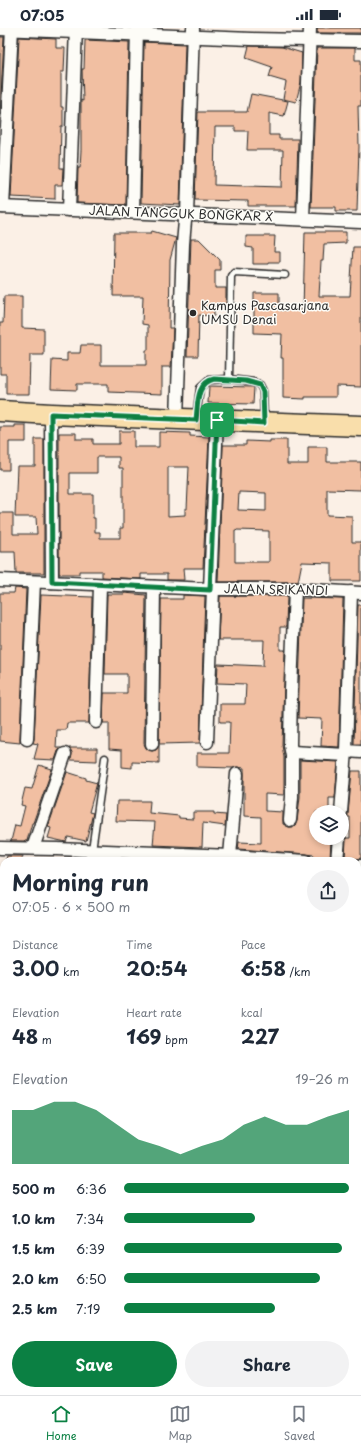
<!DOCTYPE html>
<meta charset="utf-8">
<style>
:root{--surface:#fff;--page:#f2f2f3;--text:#1f2937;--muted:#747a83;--line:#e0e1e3;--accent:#0b8043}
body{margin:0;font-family:"Playpen Sans",sans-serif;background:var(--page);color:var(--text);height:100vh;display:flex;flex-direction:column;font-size:15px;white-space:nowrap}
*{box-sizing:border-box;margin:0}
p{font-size:13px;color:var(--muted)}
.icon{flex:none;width:22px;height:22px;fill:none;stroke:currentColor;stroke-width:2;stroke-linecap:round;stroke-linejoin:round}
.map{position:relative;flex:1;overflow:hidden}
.sheet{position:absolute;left:0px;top:829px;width:361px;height:538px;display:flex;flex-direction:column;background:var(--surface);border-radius:12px 12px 0 0;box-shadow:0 2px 6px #0003}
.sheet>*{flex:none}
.fabs{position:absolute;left:309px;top:777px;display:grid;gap:8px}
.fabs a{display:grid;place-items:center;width:40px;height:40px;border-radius:50%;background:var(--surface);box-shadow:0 2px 6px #0003;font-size:20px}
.pin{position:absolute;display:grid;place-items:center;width:34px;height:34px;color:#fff;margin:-17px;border-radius:8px;box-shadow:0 2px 6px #0006}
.round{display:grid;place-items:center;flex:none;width:42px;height:42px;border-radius:21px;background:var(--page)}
.head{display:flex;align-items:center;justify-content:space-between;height:68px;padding:0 12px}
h1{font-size:22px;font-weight:700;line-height:30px}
.stats{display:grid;grid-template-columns:repeat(3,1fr);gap:6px;height:68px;padding:4px 12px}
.stats div{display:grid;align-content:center}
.stats b{font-size:20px;font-weight:700}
.stats small{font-size:11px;font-weight:400}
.stats p{font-size:11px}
.chart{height:112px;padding:8px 12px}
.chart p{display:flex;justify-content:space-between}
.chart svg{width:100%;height:72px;margin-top:4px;fill:var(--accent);opacity:.7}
.action{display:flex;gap:8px;margin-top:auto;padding:8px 12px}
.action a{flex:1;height:46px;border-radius:24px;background:var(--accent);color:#fff;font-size:16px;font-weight:700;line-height:46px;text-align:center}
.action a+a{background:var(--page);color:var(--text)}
ul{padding:0 12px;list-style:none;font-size:13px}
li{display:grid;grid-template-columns:64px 48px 1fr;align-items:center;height:30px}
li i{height:10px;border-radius:5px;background:var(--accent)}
.status{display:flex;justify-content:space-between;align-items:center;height:28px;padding:0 20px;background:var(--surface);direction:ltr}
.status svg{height:11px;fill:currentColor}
.dock{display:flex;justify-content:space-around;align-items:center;height:56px;border-top:1px solid var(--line);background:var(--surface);font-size:11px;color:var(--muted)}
.dock a{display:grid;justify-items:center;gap:2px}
.dock .selected{color:var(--accent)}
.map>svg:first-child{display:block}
.building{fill:#f1bfa2;stroke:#2b2b2b;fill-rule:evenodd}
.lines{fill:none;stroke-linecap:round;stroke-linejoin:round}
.lane-casing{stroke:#2b2b2b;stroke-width:9}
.street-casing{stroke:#2b2b2b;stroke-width:15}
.primary-casing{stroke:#2b2b2b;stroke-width:23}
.lane{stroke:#fdfcf7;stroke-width:6}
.street{stroke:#fdfcf7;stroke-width:12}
.primary{stroke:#f9deab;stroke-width:20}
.route-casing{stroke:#fff;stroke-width:8}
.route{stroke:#0b8043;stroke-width:5}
.poi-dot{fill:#2b2b2b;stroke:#fdfcf7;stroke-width:1.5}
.labels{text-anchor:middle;stroke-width:3;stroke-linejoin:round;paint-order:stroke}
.street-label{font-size:12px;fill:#2b2b2b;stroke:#fdfcf7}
.poi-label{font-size:12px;fill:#2b2b2b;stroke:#fdfcf7;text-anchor:start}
</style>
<div class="status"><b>07:05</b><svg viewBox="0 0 49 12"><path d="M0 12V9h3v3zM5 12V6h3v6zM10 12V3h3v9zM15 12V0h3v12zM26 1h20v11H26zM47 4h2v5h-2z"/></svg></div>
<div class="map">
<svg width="361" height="1367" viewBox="0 0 361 1367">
<rect width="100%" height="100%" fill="#fbf0e6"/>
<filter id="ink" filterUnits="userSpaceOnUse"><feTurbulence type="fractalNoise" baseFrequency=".025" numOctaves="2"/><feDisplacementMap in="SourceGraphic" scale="8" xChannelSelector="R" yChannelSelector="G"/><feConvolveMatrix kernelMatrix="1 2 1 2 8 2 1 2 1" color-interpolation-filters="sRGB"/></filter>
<g filter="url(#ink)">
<g class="building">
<rect x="317" y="0" width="44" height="5"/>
<path d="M0,9H4L0,89Z"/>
<path d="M19,9L56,11V20H65L64,44H61V79H63V98H61L60,140H63L62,157H55V171L11,169Z"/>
<path d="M85,12L129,14L126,177L77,175L78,140H80L81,122V72L83,73L82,41H84Z"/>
<path d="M144,14L185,16L180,177L141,175Z"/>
<path d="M249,18L282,19L302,25L301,54L296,74L283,71L286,54L269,49L272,39L246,30Z"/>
<path d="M317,20H355V32H361V78H358L359,119L357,183H336V179H311Z"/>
<path d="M251,66L288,73L284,88L269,85V107H279V111H298L296,178H248V173L195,172L198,84H247ZM215,99H235V103H248L247,122H283L282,159L214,157Z"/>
<path d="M152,203L176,210L170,232L169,300H173L171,339H162V366L108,364V356H77V362L51,361L52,332L67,333V325H80L81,317H101V337H146V322H148V297L142,296L143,268H113L114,205H151Z"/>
<path d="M305,204H346V215L324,216L323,233H321L319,268H350L353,219H361V359L336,358V369H305V371L283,370V330H281L282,306L254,305V265H279V282H303Z"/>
<path d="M246,208H275L274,224H280V234H268V236H253V220L246,219Z"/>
<path d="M191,211H199L220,232V242H215V260H226V279L214,278V288L199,287L198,328H187Z"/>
<path d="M4,268H22V300L44,301V327H30L29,366H6V346H0V295H3Z"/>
<path d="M209,358L254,359L253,376L208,375Z"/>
<path d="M15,397H26V414H9V442H0V399H15Z"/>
<path d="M119,403H134V419H159V404L190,405V408L209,409L203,540H183L184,552H167V546H141V551L102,549V543H79V546H59V405H76V411H93V416H119ZM97,429H119V440H123V500H120V510H100V504H95V490H93V466H70V445H97ZM168,439H189L187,481H185V487L168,488Z"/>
<path d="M35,411H44V545H16L15,524H0V485H13V506H37L36,489H15L17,438H35Z"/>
<path d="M270,412H287V436H308V419H327V434H361V462L327,461V487L352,488V514H361V553H332V535L302,534L298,554H218L223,417H246V413L270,414ZM239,464L266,465V483L238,482ZM237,502L269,503V534H235V503H236Z"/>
<path d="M15,560L26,561L20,711V715L0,713V565H14Z"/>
<path d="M124,565L146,567L144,716L146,720L152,723L156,722L159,717V735L132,734V740L122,739V722L109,721V695H103L104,665H127V646H105L107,566H124Z"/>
<path d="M41,567L92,569L89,695H67L66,702H57L56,720H61L58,723L55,732L34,731L38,716L33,715L34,711Z"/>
<path d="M183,567L205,568L200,715L159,716L161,571H183Z"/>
<path d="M220,568H287L286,599H280V622H285L282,717L284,729V767L265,766V783L283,784V796L289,799H294L297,793L300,769V732L338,734L335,770H329V784H316V810H331L330,832H314V827L306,826L238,821L239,814L261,815V789L244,788V740L237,739L233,740L197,739V725H229L230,694H220V676H245L246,656L217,655L218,636L263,638L264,612H218Z"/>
<path d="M302,570L343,571L339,719L321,718L322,691L298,690Z"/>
<path d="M358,577H361V716H354Z"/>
<path d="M69,720H97V733L71,732L72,725Z"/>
<path d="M39,737L52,741L33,795H32L27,813H11L15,797L20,798L25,778L21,777L25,760L32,761Z"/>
<path d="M352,743H361V830L348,833L349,832H345L346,810H350V789H348V786Z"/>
<path d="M67,744L86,750V752L97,755L89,784L93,785L86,813L68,809L66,814L48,810L51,800L48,799Z"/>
<path d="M117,773H150L149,785L179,788V790L193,791V784H214V786L226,787L225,798L203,795L202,819L153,817L155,794L116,793Z"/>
<path d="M7,828H23L21,833H5Z"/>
</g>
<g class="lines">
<defs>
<g id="lane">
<path d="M229,351L231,248L234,244L285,247"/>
<path d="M196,390L200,360L209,352L229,351L254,354L260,357L263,363L264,391"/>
<path d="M92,822L105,730"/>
</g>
<g id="street">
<path d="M0,1L251,11L361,13"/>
<path d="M0,179L361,194"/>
<path d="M3,179L12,0"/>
<path d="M69,182L76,0"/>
<path d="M133,184L137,0"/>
<path d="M303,191L310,0"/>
<path d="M51,386L52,554"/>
<path d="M177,391L183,216L185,193L187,187L193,0"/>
<path d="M0,552L210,561H295L361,565"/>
<path d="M210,561L217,392"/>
<path d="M96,694L100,557"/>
<path d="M27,711L34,554"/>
<path d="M207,714L213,561"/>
<path d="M152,716L154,559"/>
<path d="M346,723L361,724"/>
<path d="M292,724L346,727"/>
<path d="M341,784L346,723L351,564"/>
<path d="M290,792L292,769V728L290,717L291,661L295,561"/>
<path d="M0,820L57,821L230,828L306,833"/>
<path d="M33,820L65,726"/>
<path d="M230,828L237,746"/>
<path d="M337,833L339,810"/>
<path d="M357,838H361"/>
<path d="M0,998H4"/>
<path d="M357,1012H361"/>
<path d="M357,1259L360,1156L361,1151"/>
<path d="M0,1273H4"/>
<path d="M357,1282L361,1283"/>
</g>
<path id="primary" d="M0,383L51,386L361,398"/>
</defs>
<use href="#lane" class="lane-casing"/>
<use href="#street" class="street-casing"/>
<use href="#primary" class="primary-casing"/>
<use href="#lane" class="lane"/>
<use href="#street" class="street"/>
<use href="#primary" class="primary"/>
</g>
</g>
<g class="lines" filter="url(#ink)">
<defs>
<path id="route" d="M214,351L246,353L260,357L263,364L264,395L217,392L210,562L52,554L51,386L196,392C198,376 196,355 214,351Z"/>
</defs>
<use href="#route" class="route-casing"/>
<use href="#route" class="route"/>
</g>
<circle class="poi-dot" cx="193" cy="285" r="4"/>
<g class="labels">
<g class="street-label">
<text transform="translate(181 186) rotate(2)" y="4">JALAN TANGGUK BONGKAR X</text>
<text transform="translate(276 562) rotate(1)" y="4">JALAN SRIKANDI</text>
</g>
<g class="poi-label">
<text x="201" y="282">Kampus Pascasarjana<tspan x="201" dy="14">UMSU Denai</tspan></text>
</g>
</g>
</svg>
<div class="fabs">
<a><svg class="icon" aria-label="layers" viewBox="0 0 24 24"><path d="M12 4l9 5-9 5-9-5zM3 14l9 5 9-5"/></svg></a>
</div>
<div class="pin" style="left:217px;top:392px;background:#1e9e55"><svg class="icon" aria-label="arrive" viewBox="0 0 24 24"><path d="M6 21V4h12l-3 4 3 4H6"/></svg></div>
<section class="sheet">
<div class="head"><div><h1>Morning run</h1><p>07:05 · 6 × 500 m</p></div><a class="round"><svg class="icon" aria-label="share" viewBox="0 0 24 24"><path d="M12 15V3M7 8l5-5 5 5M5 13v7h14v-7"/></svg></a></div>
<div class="stats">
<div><p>Distance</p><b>3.00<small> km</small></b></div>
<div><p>Time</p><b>20:54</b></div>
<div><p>Pace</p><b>6:58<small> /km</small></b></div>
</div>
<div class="stats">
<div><p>Elevation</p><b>48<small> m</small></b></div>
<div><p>Heart rate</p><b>169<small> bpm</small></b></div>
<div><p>kcal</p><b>227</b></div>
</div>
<div class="chart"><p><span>Elevation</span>19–26 m</p>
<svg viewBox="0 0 160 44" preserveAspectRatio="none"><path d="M0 44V11L10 11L20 6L30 6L40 11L50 20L60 29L70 33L80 38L90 33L100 29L110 20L120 15L130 20L140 20L150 15L160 11V44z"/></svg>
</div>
<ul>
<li><b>500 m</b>6:36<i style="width:100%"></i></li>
<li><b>1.0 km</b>7:34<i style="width:58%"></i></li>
<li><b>1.5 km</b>6:39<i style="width:97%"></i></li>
<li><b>2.0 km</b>6:50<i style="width:87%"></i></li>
<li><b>2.5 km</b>7:19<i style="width:67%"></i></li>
</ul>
<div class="action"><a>Save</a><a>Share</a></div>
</section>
</div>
<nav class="dock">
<a class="selected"><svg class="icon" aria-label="home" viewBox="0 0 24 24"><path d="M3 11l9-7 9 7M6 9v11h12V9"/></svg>Home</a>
<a><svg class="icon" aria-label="map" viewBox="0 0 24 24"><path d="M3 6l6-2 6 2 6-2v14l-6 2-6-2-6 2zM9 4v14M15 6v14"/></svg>Map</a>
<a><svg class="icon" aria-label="saved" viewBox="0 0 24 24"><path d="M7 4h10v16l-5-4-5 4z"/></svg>Saved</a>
</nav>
